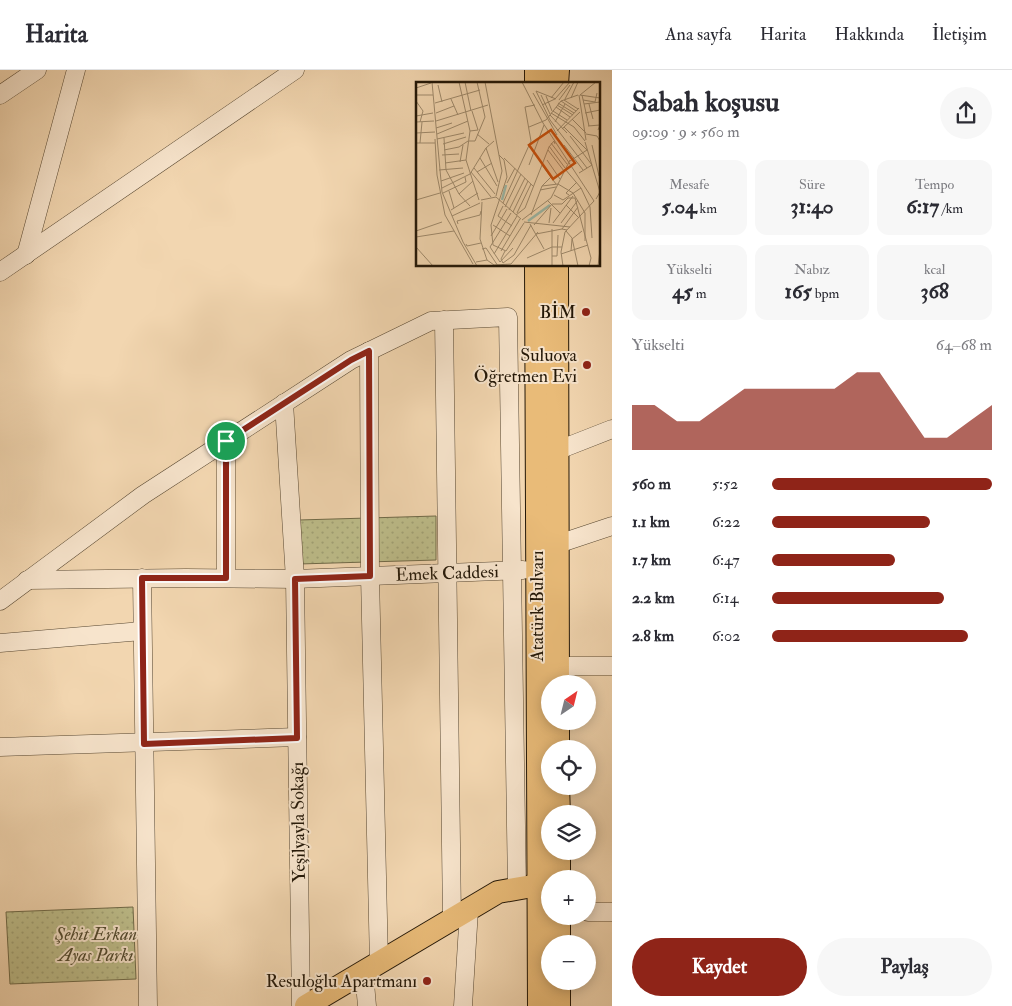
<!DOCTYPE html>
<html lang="tr">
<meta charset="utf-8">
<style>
:root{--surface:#fff;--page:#f7f7f7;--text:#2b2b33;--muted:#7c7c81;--line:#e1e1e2;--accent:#8f2418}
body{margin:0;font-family:"IM FELL Double Pica",serif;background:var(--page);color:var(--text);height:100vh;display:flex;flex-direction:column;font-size:19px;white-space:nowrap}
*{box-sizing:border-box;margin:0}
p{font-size:16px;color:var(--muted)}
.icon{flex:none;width:28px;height:28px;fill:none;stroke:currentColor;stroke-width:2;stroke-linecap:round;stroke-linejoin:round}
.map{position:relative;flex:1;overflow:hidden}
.side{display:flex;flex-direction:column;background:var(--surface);width:400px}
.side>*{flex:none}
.needle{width:32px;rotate:35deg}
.controls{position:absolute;left:541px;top:605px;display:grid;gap:10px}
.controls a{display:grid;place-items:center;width:55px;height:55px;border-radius:50%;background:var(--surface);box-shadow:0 2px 12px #0003;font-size:25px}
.pin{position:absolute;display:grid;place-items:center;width:42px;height:42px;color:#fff;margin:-21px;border:2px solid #fff;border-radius:50%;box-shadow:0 1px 5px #0007}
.round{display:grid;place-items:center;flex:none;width:52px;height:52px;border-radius:26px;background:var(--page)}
.headline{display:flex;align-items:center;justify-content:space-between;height:85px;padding:0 20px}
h1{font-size:28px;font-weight:700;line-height:38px}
.stats{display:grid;grid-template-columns:repeat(3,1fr);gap:8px;height:85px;padding:5px 20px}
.stats div{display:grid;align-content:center;border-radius:12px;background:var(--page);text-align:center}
.stats b{font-size:21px;font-weight:700}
.stats small{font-size:14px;font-weight:400}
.stats p{font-size:14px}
.chart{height:140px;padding:10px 20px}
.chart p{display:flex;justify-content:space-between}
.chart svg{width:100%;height:90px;margin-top:5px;fill:var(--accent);opacity:.7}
.cta{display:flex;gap:10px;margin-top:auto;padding:10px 20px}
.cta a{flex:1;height:58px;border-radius:30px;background:var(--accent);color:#fff;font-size:20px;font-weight:700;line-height:58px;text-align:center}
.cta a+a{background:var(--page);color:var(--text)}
ul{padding:0 20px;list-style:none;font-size:16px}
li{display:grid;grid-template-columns:80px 60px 1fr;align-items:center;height:38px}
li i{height:12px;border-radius:6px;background:var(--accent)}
header{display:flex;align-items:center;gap:30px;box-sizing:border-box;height:70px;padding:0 25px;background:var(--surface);border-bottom:1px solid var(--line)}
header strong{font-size:24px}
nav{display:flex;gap:28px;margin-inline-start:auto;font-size:18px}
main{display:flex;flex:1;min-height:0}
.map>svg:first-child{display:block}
.park{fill:url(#park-dots);stroke:#706a48}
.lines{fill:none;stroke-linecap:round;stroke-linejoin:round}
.minor-casing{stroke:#574731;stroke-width:19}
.major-casing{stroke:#231707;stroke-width:24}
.minor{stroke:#f7e4cc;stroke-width:18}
.major{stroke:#e9bb78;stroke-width:22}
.route-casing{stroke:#fff;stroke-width:10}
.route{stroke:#8f2418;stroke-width:6}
.poi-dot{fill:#8f2418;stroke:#f7e4cc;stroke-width:2}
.labels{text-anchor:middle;stroke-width:4;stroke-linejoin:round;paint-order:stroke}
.poi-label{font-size:18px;fill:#231707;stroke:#f7e4cc;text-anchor:end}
.street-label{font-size:18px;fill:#231707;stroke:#f7e4cc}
.park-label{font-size:18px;font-style:italic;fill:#51492e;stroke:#f7e4cc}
.inset-river{fill:none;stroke:#9bb9a9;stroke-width:2.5}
.inset-road{fill:none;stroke:#9f8a6c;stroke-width:1}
.view{fill:#ca4f0b;fill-opacity:0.15;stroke:#ca4f0b;stroke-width:2.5}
.inset-edge{fill:none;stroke:#231707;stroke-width:2.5}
</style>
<header>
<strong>Harita</strong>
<nav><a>Ana sayfa</a><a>Harita</a><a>Hakkında</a><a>İletişim</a></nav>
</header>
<main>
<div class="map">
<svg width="612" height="936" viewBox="0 0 612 936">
<defs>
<pattern id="park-dots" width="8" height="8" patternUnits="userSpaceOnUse" patternTransform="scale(1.25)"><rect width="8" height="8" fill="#bdbd8a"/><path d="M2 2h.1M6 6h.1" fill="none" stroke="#a2a276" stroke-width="1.8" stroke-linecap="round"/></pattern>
</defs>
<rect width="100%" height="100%" fill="#f2d6b0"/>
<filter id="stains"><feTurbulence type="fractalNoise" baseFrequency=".004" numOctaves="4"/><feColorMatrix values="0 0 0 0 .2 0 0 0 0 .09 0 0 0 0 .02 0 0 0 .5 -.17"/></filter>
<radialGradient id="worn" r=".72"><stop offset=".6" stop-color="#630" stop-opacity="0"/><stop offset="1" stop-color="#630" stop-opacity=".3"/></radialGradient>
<g class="park">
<path d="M436,446V490L299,494V450Z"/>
<path d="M133,837L136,909L10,914L6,842Z"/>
</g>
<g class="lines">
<defs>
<g id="minor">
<path d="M0,25L37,0"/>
<path d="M26,185L76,0"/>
<path d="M0,202L295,0"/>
<path d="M444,250L452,849"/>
<path d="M369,281L370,506L379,893"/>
<path d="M284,333L295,509L301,936"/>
<path d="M226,371V508"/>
<path d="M556,381L612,359"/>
<path d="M558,474L612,456"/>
<path d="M142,508L148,936"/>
<path d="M27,510L186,508L295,509L523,500"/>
<path d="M0,531L143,425L351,290L431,251L508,247L517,819"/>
<path d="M0,573L142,561"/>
<path d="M558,596H612"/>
<path d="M0,677L297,667"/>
<path d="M588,842H612"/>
<path d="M364,902L367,936"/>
<path d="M463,936L469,840"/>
</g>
<g id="major">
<path d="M536,14V0"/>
<path d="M557,14L558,0"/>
<path d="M536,195L539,936"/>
<path d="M557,195L558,614"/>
<path d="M558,651V679"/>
<path d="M558,716L559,744"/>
<path d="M559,781V809"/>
<path d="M559,846V874"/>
<path d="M559,911V936"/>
<path d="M306,936L498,822L538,815L550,816"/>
</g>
</defs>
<use href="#minor" class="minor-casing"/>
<use href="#major" class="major-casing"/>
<use href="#minor" class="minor"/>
<use href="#major" class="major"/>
</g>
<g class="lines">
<defs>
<path id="route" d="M369,281L370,506L295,509L297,668L144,674L142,508H226V371L351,290Z"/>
</defs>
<use href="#route" class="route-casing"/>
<use href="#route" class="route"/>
</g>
<g class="poi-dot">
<circle cx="586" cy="242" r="5"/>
<circle cx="587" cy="295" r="5"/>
<circle cx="427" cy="911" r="5"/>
</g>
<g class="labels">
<g class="poi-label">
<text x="576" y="248">BİM</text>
<text x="577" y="291">Suluova<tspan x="577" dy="21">Öğretmen Evi</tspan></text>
<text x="417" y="917">Resuloğlu Apartmanı</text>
</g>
<g class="street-label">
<text transform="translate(447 503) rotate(-2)" y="6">Emek Caddesi</text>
<text transform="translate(537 536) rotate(-90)" y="6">Atatürk Bulvarı</text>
<text transform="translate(298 752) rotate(-91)" y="6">Yeşilyayla Sokağı</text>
</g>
<g class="park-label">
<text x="96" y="870">Şehit Erkan<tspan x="96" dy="21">Ayas Parkı</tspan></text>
</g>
</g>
<g transform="translate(416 12)">
<rect width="184" height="184" fill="#f2d6b0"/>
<path class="inset-river" d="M86,118L90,103M112,139L134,123"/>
<path class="inset-road" d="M16,0L26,110L47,160L61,184M43,0L54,49L50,78L63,118M49,0L55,29M69,0L86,89L80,114M106,0L127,41L178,119M22,3L26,20M0,6L15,1M120,9L134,38L171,86M120,9L140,17M117,11L141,53M0,13H17M125,13L134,32M163,13L170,58M164,13L184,16M164,13L180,0M166,13L173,44M130,14L136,29M135,16L148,0M155,16L162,0M35,17L42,33M149,17L158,0M143,18L154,3M148,18L162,27M167,18L179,20L181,11M0,19L7,29L4,40M145,19L160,29M19,21L64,8M142,21L158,31M168,22L184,20M173,22L177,37M126,23L139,17L154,0M141,23L157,33M140,25L154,35M137,29L151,38M20,31L38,24M135,31L158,45L169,59M169,31L184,28M134,33L151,51M0,34L17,31M156,37L170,51M20,39L72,23M0,40L18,39M139,40L149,22M172,44L184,43L182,48M113,45L130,38L145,19L162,13M148,45L171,68L154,79M20,46L36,41M146,47L164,30M54,49L62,48L56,29M141,49L163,26M0,51L19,50M21,52L52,39M61,52L73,62M170,52L181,54L184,59M154,54L176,83L163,91M28,56L30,88L43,112L54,124M19,57L21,93L29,133L57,182M21,57L48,51M53,59H59L69,35L61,0M169,60L184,110L180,117M0,61H19M4,61L6,40M135,61L151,82M27,62L50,55M148,63L167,88M176,63L183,94M133,64L149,86M70,66L82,100M28,68L43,65L52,59M132,68L148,89M26,73L43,72M83,73L88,78L91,95L75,143L77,163L90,169L108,141M64,76L81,104M88,76L118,105M131,78L144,97M44,80L47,63M29,81L50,78M113,83L128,43M126,83L140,102M58,86L79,112M149,87L165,106L174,125M23,88L47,86M55,90L75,115M61,90L76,81M25,99L48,91M91,101L99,86M126,104L142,102L157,111L169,131V159M26,106L54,92L70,66L78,59M124,108L140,105M33,109L38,126M27,111L50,100L49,95M43,112L57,99M138,113L147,118L165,106M153,113L150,111L161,100M80,115L105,137M0,118L24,111M65,118L80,115M132,119L144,131M87,121L115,59L109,25L119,23M150,123L163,136M87,124L82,134L96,144M89,125L105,92M174,125L176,156M35,128L62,111M93,128L109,96M97,130L112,99M95,131L74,165L84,180L97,166M101,131L115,102M100,133L109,126L133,65L138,59L139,62M115,133L126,104L135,95M36,134L64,121M106,138L135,116L154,78M108,140L154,145M133,141L135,126M137,141L157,114M145,141L162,118M42,142L41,139L64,133L65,129M114,142L128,167M77,143L94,154M118,143L136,122H146L152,116H159L175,176L173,184M151,148L146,147L162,125M0,149L26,140M150,149L156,156L162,184M120,152L146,147M75,154L91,127M0,155L38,149M50,162L51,164L65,161M0,165L17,184M66,167L70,166L82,184M85,169L104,137M89,169L85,177L87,181L98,173L115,143M155,169L156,157L166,149M78,172L101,134M145,172L172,163M136,174H141L142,153M111,176L136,165H146M71,178L78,183L95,182M60,180L71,178L64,157L66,120M95,182L122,150M136,184V147M147,184L145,170L149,150L178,119M182,184L184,168"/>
<path class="view" d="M135,48L159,81L137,97L113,63Z"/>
<rect width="184" height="184" class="inset-edge"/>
</g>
<rect width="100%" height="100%" filter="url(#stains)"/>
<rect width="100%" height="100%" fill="url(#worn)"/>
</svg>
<div class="controls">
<a><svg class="needle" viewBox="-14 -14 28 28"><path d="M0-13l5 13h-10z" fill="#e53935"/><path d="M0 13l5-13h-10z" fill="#7c7c81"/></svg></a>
<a><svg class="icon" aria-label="locate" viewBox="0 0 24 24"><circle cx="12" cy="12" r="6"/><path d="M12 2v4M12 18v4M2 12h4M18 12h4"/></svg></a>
<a><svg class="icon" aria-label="layers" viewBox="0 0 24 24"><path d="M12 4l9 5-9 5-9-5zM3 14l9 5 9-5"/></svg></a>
<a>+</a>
<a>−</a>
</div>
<div class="pin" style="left:226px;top:371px;background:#1e9e55"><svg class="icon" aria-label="arrive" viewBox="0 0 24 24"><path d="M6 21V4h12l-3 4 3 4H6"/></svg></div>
</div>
<section class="side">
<div class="headline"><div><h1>Sabah koşusu</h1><p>09:09 · 9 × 560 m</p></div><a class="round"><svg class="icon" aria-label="share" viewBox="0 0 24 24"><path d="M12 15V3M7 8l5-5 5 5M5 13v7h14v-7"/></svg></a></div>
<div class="stats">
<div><p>Mesafe</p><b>5.04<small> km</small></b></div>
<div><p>Süre</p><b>31:40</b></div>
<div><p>Tempo</p><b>6:17<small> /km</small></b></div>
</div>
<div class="stats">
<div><p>Yükselti</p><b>45<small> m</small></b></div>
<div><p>Nabız</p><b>165<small> bpm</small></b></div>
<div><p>kcal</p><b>368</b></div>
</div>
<div class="chart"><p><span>Yükselti</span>64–68 m</p>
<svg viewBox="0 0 160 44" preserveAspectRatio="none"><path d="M0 44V22L10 22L20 30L30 30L40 22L50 14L60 14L70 14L80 14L90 14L100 6L110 6L120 22L130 38L140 38L150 30L160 22V44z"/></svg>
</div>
<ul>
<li><b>560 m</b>5:52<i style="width:100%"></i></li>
<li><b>1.1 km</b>6:22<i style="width:72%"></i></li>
<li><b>1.7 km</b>6:47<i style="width:56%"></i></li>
<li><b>2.2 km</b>6:14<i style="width:78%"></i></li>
<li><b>2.8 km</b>6:02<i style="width:89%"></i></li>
</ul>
<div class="cta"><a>Kaydet</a><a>Paylaş</a></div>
</section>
</main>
